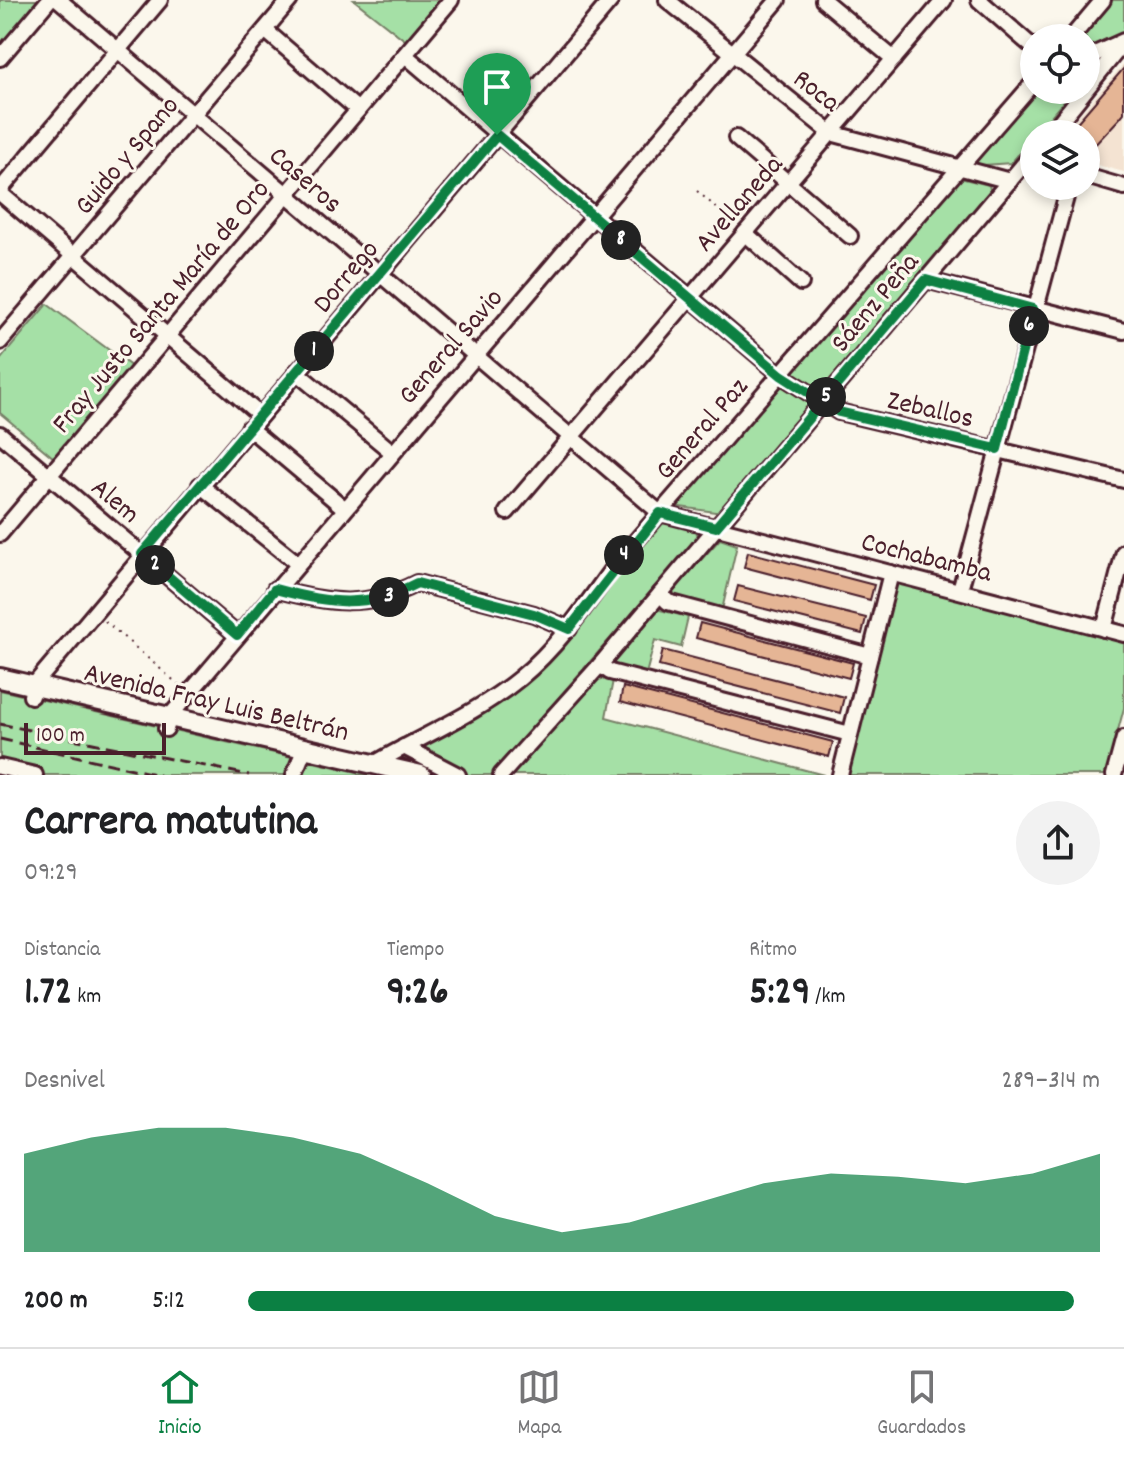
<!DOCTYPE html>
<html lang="es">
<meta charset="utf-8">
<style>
:root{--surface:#fff;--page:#f2f2f2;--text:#202124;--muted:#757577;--line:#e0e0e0;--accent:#0b8043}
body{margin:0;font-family:Dekko,sans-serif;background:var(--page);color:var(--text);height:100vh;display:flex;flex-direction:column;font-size:30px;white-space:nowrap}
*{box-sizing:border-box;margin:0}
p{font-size:26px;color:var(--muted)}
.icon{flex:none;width:44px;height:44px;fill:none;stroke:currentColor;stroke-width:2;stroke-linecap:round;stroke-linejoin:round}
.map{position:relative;height:775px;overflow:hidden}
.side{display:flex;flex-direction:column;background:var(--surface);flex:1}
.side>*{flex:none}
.buttons{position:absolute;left:1020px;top:24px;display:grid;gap:16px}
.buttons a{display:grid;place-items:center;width:80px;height:80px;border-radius:50%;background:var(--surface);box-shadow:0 4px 12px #0003;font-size:40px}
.scale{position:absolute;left:24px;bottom:20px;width:142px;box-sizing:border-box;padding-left:8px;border:4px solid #4a1f2b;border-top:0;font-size:22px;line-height:28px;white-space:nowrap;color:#4a1f2b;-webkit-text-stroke:6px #fbf7ec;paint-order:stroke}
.pin{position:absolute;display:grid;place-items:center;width:68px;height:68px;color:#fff;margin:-82px -34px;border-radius:50% 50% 50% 0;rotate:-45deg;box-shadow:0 0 8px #0007}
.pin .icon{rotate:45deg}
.km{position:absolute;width:40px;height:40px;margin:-20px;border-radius:50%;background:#222;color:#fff;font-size:22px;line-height:40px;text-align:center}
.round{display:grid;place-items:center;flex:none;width:84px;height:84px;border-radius:42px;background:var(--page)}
.headline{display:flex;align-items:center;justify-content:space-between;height:136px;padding:0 24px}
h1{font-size:44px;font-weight:700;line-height:60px}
.metrics{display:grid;grid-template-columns:repeat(3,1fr);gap:12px;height:136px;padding:8px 24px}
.metrics div{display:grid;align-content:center}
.metrics b{font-size:40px;font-weight:700}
.metrics small{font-size:22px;font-weight:400}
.metrics p{font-size:22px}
.chart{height:224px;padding:16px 24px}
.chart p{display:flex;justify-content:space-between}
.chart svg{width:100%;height:144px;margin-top:8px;fill:var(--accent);opacity:.7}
ul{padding:0 24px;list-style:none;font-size:26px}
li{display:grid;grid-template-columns:128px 96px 1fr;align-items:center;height:60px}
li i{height:20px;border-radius:10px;background:var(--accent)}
.tabs{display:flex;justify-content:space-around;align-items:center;height:112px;border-top:2px solid var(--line);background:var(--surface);font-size:22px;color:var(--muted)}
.tabs a{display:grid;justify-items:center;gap:4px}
.tabs .current{color:var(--accent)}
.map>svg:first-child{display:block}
.built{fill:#f4e3d2}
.green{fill:#a5e0a6;stroke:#788068;stroke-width:2}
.building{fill:#e5b595;stroke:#4a1f2b;stroke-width:2}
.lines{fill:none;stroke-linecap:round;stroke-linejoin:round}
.minor-casing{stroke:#4a1f2b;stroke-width:20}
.major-casing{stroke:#4a1f2b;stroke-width:24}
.path{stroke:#4a1f2b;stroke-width:2;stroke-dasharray:2 6;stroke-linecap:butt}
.minor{stroke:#fbf7ec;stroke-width:14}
.major{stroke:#fbf7ec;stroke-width:18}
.rail{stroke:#4a1f2b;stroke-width:3;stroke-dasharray:12 6;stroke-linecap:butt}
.route-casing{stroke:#fff;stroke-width:16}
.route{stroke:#0b8043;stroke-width:10}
.labels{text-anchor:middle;stroke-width:6;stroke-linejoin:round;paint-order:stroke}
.street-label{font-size:28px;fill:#4a1f2b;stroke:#fbf7ec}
</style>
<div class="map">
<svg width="1124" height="775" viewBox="0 0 1124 775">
<rect width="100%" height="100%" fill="#fbf7ec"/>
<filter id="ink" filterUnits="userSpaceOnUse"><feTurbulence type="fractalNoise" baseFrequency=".0125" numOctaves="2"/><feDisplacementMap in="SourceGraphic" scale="16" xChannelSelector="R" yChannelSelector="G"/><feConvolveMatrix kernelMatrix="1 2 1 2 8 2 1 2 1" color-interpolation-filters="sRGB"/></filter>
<g filter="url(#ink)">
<path class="built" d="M1124,64V172L1086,162V134H1063Z"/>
<g class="green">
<path d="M0,0H47L0,56Z"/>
<path d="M354,0H445L410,44Z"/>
<path d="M1107,0H1124V31L1118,37L1086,48V38H1076Z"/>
<path d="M1034,90H1063V102L1011,163L970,166Z"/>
<path d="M960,178L989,185L991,194L722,513L673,506Z"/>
<path d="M47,304L132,367L54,458L0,413V360Z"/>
<path d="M659,522L695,530L699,537L491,775H458L394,761L467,723L524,681Z"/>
<path d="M720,539L737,545L722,610L674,598L670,594Z"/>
<path d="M894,579L1124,642V708L1106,775H845Z"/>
<path d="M656,609L688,617L681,647L655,640L646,674L615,667L613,659Z"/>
<path d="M604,679L613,680L606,717L824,775H512L595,680Z"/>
<path d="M0,690L370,775H36L0,767Z"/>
</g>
<g class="building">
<path d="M1124,68V113L1119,119L1091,149L1086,144V134H1067Z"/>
<path d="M748,552L874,585L870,600L744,567Z"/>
<path d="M738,586L866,618L862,634L734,601Z"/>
<path d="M700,623L853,663L849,678L696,638Z"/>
<path d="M663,650L844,697L840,713L659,666Z"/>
<path d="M623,687L833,742L829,757L620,702Z"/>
</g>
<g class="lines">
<defs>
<g id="minor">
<path d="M59,0L660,513L1124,634"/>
<path d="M667,0L831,133L1010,181"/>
<path d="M823,0L894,59"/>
<path d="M979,0L1034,48"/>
<path d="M265,30L358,110"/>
<path d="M1071,38L1103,0"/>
<path d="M405,55L781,375L839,412L1124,480"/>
<path d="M0,58L49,0"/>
<path d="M1086,58L1124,41"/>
<path d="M1050,134L1124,42"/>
<path d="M736,138L850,236"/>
<path d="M1086,176L1124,187"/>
<path d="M0,190L160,0"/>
<path d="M0,193L260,415"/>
<path d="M745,233L801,283"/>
<path d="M926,280L1124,331"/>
<path d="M0,342L290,0"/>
<path d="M296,372L392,452"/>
<path d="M249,428L344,508"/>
<path d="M0,434L237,635"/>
<path d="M200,485L297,563"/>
<path d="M507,512L944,0"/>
<path d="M0,534L451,0"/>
<path d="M275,589C330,604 366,609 417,583L534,614L569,629"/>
<path d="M960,590L1069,186"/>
<path d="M660,594L668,602L870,656"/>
<path d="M1104,629L1124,552"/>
<path d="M600,665L610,672L850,734"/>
<path d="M31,696L33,686L611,0"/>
<path d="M166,729L170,716L778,0"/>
<path d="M404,747L458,775"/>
<path d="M372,765C421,736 475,715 520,678C558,647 586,605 614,566L1034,82"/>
<path d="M0,767L35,775"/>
<path d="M294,775L304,750"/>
<path d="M501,775L600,665L1034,152"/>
<path d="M840,775L891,573"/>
<path d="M1114,775L1124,738"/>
</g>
<path id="major" d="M0,678L421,775"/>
</defs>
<use href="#minor" class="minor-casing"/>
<use href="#major" class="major-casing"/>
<g class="path">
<path d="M697,191L735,224"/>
<path d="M105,621L179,685"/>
</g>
<use href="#minor" class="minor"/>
<use href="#major" class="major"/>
<g class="rail">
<path d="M0,724L249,775"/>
<path d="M0,739L159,775"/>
</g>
</g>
</g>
<g class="lines" filter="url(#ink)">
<defs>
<path id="route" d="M497,135L142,554L237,635L275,589C330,604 366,609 417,583L534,614L569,629L660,513L716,527L926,280L1033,309L997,449L839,412L781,375L497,135"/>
</defs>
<use href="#route" class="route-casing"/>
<use href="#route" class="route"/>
</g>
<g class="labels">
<g class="street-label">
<text transform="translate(818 89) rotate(38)" y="10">Roca</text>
<text transform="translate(125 154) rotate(-50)" y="10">Guido y Spano</text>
<text transform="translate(307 178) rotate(41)" y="10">Caseros</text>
<text transform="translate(737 202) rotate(-49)" y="10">Avellaneda</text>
<text transform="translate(344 275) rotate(-50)" y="10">Dorrego</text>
<text transform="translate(873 301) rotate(-50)" y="10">Sáenz Peña</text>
<text transform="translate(159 305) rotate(-50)" y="10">Fray Justo Santa María de Oro</text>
<text transform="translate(449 345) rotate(-49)" y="10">General Savio</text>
<text transform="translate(931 407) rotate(13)" y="10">Zeballos</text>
<text transform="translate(700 427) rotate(-49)" y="10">General Paz</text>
<text transform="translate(117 499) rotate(40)" y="10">Alem</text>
<text transform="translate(927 555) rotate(14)" y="10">Cochabamba</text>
<text transform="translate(217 700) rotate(13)" y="10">Avenida Fray Luis Beltrán</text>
</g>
</g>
</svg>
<div class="buttons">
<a><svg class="icon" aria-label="locate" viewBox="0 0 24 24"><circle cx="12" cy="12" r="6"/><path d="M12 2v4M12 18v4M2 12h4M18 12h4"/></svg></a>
<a><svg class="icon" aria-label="layers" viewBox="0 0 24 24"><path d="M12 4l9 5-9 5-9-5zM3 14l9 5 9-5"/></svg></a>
</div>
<div class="scale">100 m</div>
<div class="pin" style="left:497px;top:135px;background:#1e9e55"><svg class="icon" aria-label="arrive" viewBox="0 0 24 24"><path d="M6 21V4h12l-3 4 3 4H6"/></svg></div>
<b class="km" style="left:314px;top:351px">1</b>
<b class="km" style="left:155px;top:565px">2</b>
<b class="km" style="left:389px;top:597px">3</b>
<b class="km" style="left:624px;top:555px">4</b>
<b class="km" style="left:826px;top:397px">5</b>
<b class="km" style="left:1029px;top:326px">6</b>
<b class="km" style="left:621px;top:240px">8</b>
</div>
<section class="side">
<div class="headline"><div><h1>Carrera matutina</h1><p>09:29</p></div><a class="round"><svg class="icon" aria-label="share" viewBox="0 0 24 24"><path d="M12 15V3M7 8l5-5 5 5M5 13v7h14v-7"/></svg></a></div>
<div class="metrics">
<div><p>Distancia</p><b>1.72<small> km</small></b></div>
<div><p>Tiempo</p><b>9:26</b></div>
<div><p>Ritmo</p><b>5:29<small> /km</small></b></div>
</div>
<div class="chart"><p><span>Desnivel</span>289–314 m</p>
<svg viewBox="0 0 160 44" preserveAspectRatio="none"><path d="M0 44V14L10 9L20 6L30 6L40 9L50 14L60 23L70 33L80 38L90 35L100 29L110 23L120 20L130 21L140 23L150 20L160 14V44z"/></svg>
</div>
<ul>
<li><b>200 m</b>5:12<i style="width:97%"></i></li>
</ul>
</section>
<nav class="tabs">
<a class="current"><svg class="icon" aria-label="home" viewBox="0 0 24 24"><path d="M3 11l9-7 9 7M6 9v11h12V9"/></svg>Inicio</a>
<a><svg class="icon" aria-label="map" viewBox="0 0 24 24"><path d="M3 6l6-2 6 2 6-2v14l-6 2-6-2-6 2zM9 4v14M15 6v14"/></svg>Mapa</a>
<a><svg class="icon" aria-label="saved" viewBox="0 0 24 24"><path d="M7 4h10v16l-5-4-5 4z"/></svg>Guardados</a>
</nav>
